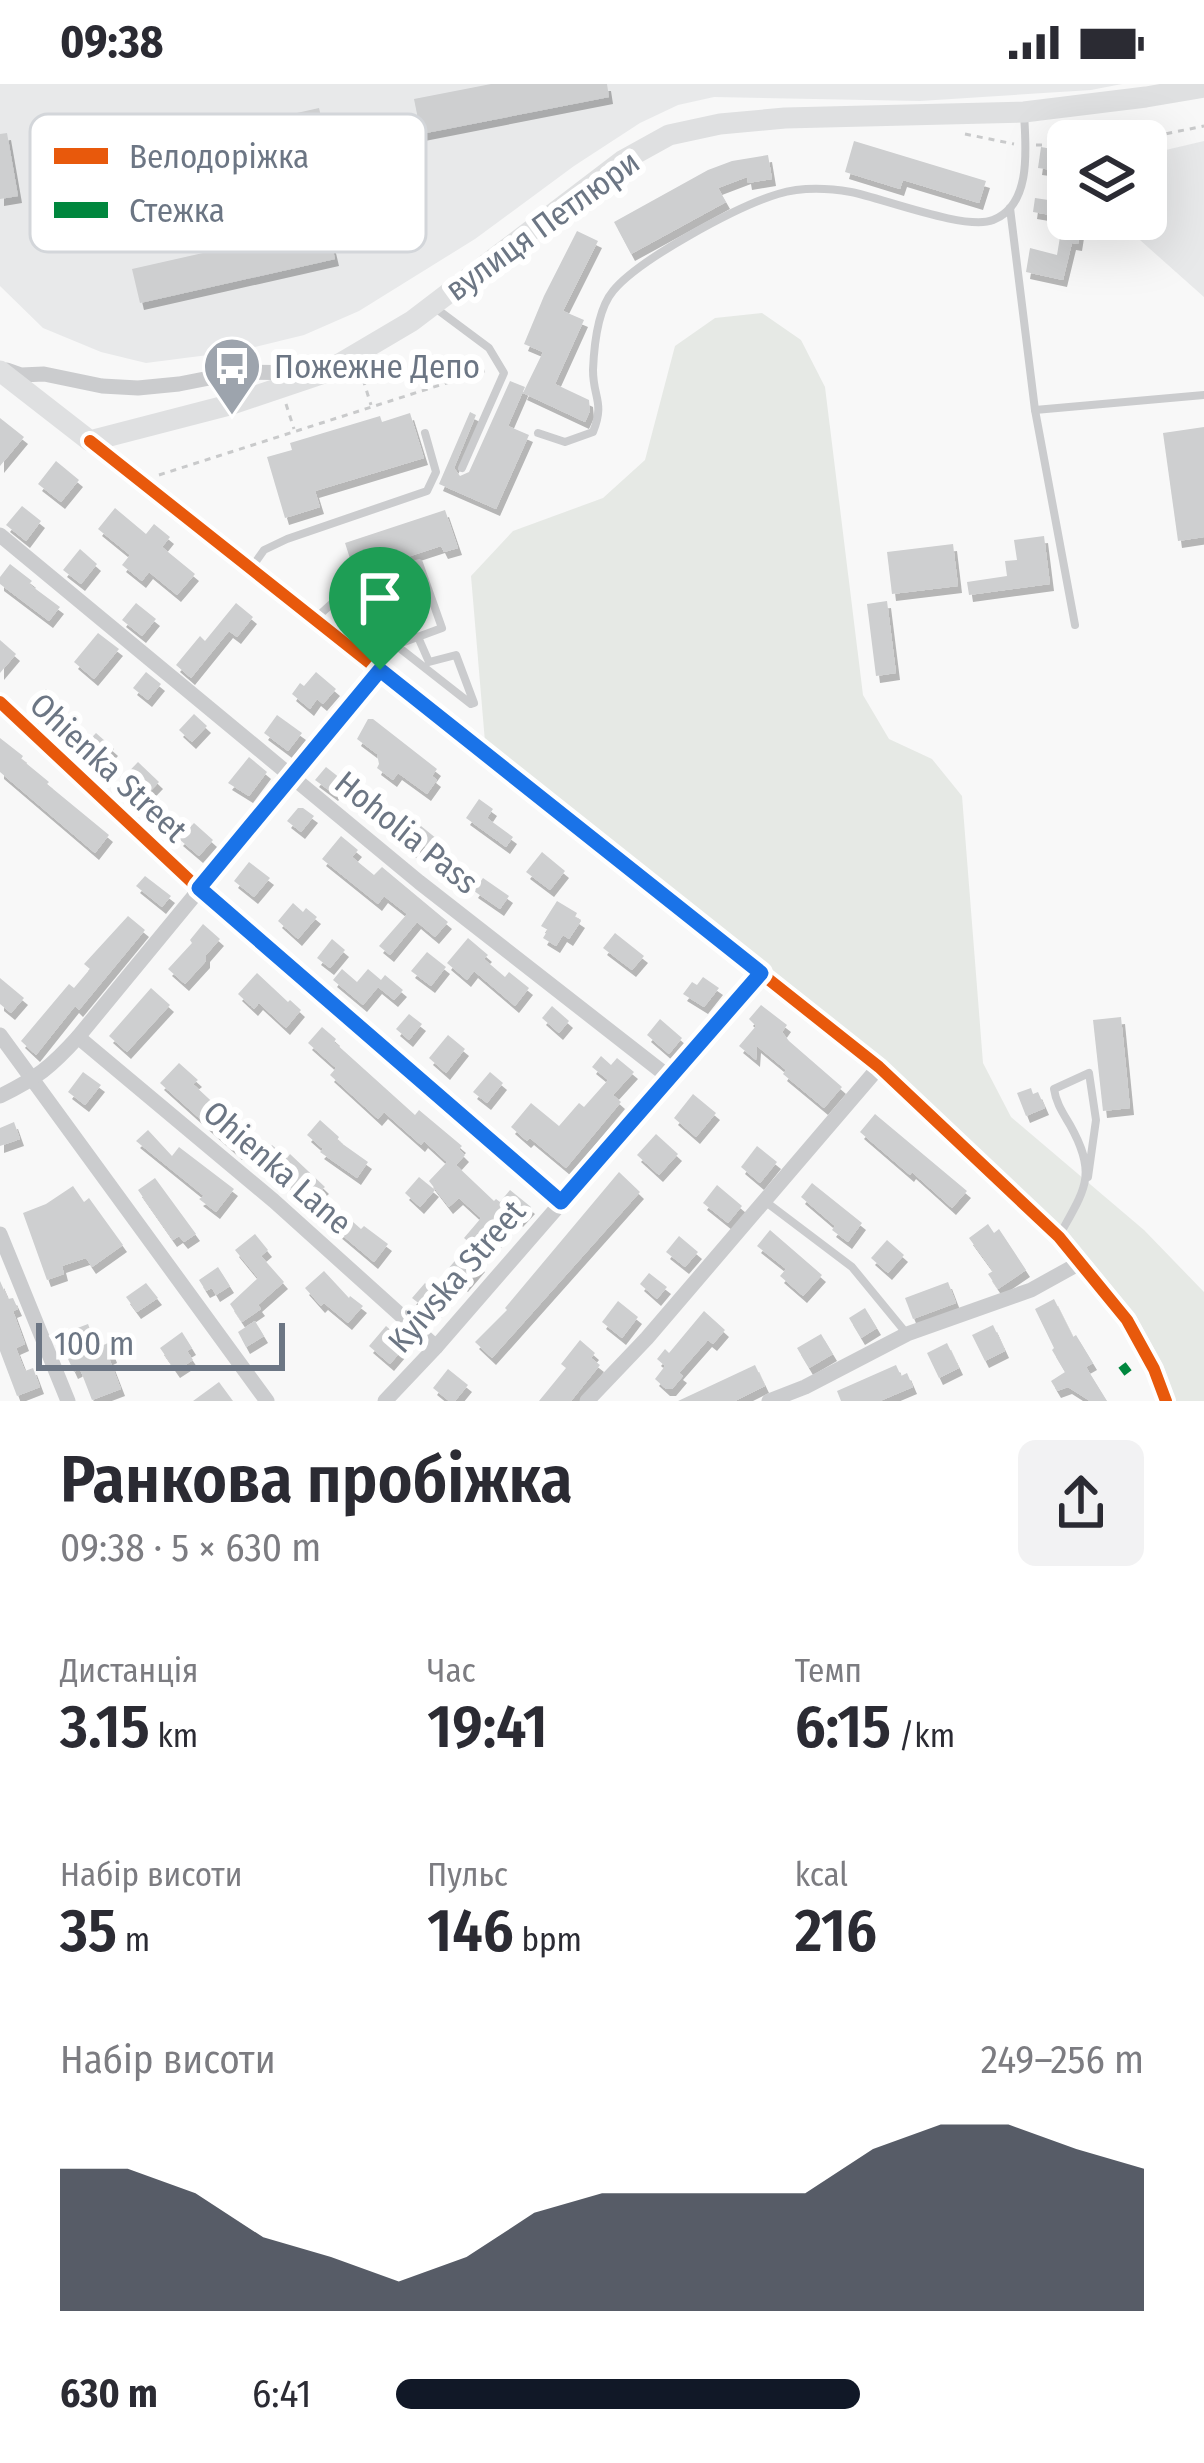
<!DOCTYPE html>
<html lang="uk">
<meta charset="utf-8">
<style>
:root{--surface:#fff;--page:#f2f2f3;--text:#2b2b33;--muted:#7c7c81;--accent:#111827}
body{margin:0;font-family:"Fira Sans Condensed",sans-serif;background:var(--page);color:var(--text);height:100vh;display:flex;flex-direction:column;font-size:45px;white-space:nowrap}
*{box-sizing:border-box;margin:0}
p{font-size:39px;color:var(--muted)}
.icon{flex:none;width:66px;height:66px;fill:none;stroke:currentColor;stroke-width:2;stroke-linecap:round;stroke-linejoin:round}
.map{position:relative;height:1317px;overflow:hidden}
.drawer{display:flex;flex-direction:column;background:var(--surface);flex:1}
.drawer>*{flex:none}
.controls{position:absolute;left:1047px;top:36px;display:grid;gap:24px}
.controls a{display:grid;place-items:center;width:120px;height:120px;border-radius:18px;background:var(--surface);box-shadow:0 12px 48px #0002;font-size:60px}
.scale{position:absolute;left:36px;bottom:30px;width:249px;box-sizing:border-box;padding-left:12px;border:6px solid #6c7684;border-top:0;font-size:33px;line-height:42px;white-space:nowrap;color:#6c7684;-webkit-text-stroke:9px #fff;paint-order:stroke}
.pin{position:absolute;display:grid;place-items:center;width:102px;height:102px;color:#fff;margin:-123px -51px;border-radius:50% 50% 50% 0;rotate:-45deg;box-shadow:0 0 12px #0007}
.pin .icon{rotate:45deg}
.round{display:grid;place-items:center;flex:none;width:126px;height:126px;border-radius:18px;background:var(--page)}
.head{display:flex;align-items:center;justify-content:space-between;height:204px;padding:0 60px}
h1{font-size:66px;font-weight:600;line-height:90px}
.stats{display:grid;grid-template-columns:repeat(3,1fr);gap:18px;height:204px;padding:12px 60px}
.stats div{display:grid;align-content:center}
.stats b{font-size:60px;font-weight:600}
.stats small{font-size:33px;font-weight:400}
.stats p{font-size:33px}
.chart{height:336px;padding:24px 60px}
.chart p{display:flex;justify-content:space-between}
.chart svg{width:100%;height:216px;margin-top:12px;fill:var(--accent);opacity:.7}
ul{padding:0 60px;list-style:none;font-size:39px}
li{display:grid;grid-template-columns:192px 144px 1fr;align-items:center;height:90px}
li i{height:30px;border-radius:15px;background:var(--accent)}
.status{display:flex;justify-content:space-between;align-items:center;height:84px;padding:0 60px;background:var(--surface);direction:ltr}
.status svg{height:33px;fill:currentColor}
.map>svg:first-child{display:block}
.built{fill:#e8e9ea}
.green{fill:#e6e9e5}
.building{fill:#cecfd0;filter:url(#shadow)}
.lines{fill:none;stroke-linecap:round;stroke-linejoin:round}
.path{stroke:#c9cacb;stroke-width:3;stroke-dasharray:6 6;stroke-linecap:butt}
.service{stroke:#cbccce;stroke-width:8}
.minor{stroke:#cbccce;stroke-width:15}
.tertiary{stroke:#cbccce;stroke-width:18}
.secondary{stroke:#dfe0e1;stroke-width:21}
.quiet{stroke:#00873e;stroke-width:9;stroke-dasharray:18 9;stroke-linecap:butt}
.cycleway-casing{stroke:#fff;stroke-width:20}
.cycleway{stroke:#e8590c;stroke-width:12}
.route-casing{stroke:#fff;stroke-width:24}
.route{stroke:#1a73e8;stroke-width:15}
.labels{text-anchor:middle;stroke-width:12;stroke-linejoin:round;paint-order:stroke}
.street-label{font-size:33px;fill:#6c7684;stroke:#fff}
.poi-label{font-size:33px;fill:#6c7684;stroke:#fff;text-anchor:start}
.key{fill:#fff;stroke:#d3d6da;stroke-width:3}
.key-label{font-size:33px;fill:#6c7684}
</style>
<div class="status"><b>09:38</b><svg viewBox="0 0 49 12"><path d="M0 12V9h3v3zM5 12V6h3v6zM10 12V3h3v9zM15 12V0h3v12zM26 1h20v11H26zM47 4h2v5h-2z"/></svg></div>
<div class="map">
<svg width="1204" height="1317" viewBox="0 0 1204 1317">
<defs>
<filter id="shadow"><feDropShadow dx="4" dy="7" stdDeviation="0" flood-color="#0004"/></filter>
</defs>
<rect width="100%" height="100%" fill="#f8f8f8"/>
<g class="built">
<path d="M0,0H1122L1091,6L920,17L714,13L678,21L640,39L574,82L475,155L359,227L304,251L239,267L146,279L101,268L43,244L0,202Z"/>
<path d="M1204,57V213L1140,156L1143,135H1146V114L1153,69Z"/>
</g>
<path class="green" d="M762,229L801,256L825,303L863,611L889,655L932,675L962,712L983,979L1011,1033L1144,1146L1204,1208V1317H1176L1163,1281L1135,1230L1066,1147L885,976L485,658L471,492L513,447L603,414L645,376L675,262L715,234Z"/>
<g class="building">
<path d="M491,0H607L609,13L421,50L414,15Z"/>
<path d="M319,24L327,58L131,103L124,68Z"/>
<path d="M7,49L18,112L0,115V50Z"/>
<path d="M854,57L986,97L979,119L903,96L900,105L845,88Z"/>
<path d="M1041,63L1068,68V88L1038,84Z"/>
<path d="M768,71L772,95L748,99L747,93L718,104L726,118L631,170L614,138L708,86L732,77Z"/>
<path d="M1035,114L1068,119V134L1033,128Z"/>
<path d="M1063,135H1082L1078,160L1072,159L1063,196L1026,188L1030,164L1057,171Z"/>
<path d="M327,141L335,175L140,219L132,185Z"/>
<path d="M577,147L598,157L563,227L584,236L555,300L589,316L590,327L585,338L523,309L543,268L524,260L544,212Z"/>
<path d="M510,297L525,303L508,342L529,351L496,425L439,400L470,328L476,331L454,384L460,392L469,388Z"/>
<path d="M410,329L424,374L315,407L320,423L285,434L267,373L292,366L290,359L380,332L382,338Z"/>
<path d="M0,334L24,353L0,382Z"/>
<path d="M1204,343V453L1178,457L1163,349Z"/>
<path d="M56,377L79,396L61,418L38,400Z"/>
<path d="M22,422L41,437L26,457L6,441Z"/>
<path d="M115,424L146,450L154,440L170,453L162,463L195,490L177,511L149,488L142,497L122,481L130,471L98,445Z"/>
<path d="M445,426L458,464L444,468L441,462L355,490L345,459Z"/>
<path d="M1044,452L1050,500L969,511L967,498L1007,492L1005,477L1017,476L1014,456Z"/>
<path d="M953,460L958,502L892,510L887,468Z"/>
<path d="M80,465L97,480L81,500L63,486Z"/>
<path d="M10,480L32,497L29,500L60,523L49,537L0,500V493Z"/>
<path d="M887,517L896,589L876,592L867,520Z"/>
<path d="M136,519L156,535L142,552L122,536Z"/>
<path d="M236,519L253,533L237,553L229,547L191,594L176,581L200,552L205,557Z"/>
<path d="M98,549L119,565L94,595L74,578Z"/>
<path d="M0,556L16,570L0,589Z"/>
<path d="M146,588L161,600L148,616L133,604Z"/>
<path d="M316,588L336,605L323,620L317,615L310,625L292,610L300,599L304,602Z"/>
<path d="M46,605L62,621L50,634L33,618Z"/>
<path d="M194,630L207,642L192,658L179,646Z"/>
<path d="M277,631L302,649L288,667L264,649Z"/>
<path d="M368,635H373L437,685L432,692L437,696L427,710L398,689L393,696L377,684L379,680L377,670L357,655Z"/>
<path d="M96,649L114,665L99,681L82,664Z"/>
<path d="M0,654L23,672L21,675L49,698L47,700L109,751L95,769L0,688Z"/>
<path d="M249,673L267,688L249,712L228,699Z"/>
<path d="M138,678L159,698L136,722L115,702Z"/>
<path d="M326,683L345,698L334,710L315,696Z"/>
<path d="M479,715L493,725L487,734L513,753L506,763L466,734Z"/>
<path d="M298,724H303L314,732L301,748L287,737Z"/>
<path d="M194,739L213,756L199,772L179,755Z"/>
<path d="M421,742L437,755L427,764L420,758L412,767L400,757L408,747L413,751Z"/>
<path d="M341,752L358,766L352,773L374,791L382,783L448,838L435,853L417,838L390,871L379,862L407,830L384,812L378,820L322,775Z"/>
<path d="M542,768L565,787L550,806L526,788Z"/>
<path d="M249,778L270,794L254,813L234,797Z"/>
<path d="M145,792L171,812L162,823L136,802Z"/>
<path d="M483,794L509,812L500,825L474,807Z"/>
<path d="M557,817L577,829L575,833L581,837L569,855L563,851L556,862L543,854L548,846L541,842Z"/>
<path d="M293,819L303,828L306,824L317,833L298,855L278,837Z"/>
<path d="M128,832L145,846L79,926L75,922L36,971L21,957L69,900L74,904L90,885L84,880Z"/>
<path d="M203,840L220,855L206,871V877L185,900L168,885L192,859L190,856Z"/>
<path d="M615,849L644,872L632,886L603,864Z"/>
<path d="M468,854L488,871L484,875L505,893L509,888L529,904L515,922L474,887L467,896L447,879Z"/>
<path d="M332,855L345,866L330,884L317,874Z"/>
<path d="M427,868L446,883L431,902L411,887Z"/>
<path d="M342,885L357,898L368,885L381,896L385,891L403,906L394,916L378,903L363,921L333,896Z"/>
<path d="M257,889L288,918L290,916L301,926L286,944L259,919L254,925L238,910Z"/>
<path d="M703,893L719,904L704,923L683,910L692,898L697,901Z"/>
<path d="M0,894L24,914L11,929L0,920Z"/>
<path d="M151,904L170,921L127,968L109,952Z"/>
<path d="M761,921L787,941L782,948L789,957L842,1003L824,1024L783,990L786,986L757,962L756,976L739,962L756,942L749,935Z"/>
<path d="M552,922L569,937L559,949L542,934Z"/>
<path d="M409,930L422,940L409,956L396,945Z"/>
<path d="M1121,933L1130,1024L1103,1027L1093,936Z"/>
<path d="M660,935L682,954L669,970L647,951Z"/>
<path d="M322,943L336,955L334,958L415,1031L419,1026L462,1062L459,1065L465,1071L456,1081L494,1117L496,1115L500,1118L510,1106L531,1123L519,1136L517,1134L478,1179L481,1181L464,1201L461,1199L434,1231L412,1214L425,1199L431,1205L470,1159L464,1154L481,1134L459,1114L449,1123L429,1097L447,1078L424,1057L421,1061L384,1028L378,1035L330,991L336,984L308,959Z"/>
<path d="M448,951L465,965L446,989L429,974Z"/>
<path d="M601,972L611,981L617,974L634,988L613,1011L621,1018L566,1084L530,1054L527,1057L511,1043L531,1019L559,1042L579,1019L584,1023L608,996L592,983Z"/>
<path d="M179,979L198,996L193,1000L266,1068L272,1061L287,1074L290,1070L325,1103L319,1108L361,1145L364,1142L388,1160L374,1178L317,1130L280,1094L278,1097L242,1065L238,1069L160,999Z"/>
<path d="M83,988L101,1001L85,1021L68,1008Z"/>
<path d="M490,988L503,999L487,1019L473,1008Z"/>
<path d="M1031,1004L1033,1010L1038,1008L1045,1024L1026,1032L1017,1009Z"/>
<path d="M693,1010L716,1029L696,1053L674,1034Z"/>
<path d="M875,1030L967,1107L952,1124L912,1088L910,1091L860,1048Z"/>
<path d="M320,1036L339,1053L337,1056L368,1078L357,1094L320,1068L323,1065L307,1051Z"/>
<path d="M14,1038L20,1055L0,1062V1044Z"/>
<path d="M148,1046L172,1072L179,1063L234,1105L216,1128L199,1115L204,1112L136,1057Z"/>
<path d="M656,1050L678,1070L659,1091L637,1071Z"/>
<path d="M757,1062L777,1078L760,1099L741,1083Z"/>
<path d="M619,1088L640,1108L492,1274L475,1258L507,1226L505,1224Z"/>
<path d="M419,1093L435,1106L420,1123L405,1109Z"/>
<path d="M155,1094L196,1150L184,1158L179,1152L173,1156L138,1106Z"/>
<path d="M812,1099L862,1139L848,1158L832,1146L835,1142L801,1113Z"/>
<path d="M717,1101L742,1122L728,1139L703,1119Z"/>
<path d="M73,1102L84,1118L89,1114L123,1161L92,1183L86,1174L62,1182L64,1190L47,1196L23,1129L46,1120Z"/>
<path d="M988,1140L994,1149L999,1145L1026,1186L998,1205L988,1190L993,1187L969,1154Z"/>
<path d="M770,1146L822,1191L803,1212L780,1192L786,1185L757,1162Z"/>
<path d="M255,1150L268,1166L261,1172L284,1198L258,1221L261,1225L242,1238L230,1220L258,1194L235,1166Z"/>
<path d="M679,1152L698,1168L685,1183L666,1168Z"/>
<path d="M887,1156L904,1171L888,1189L871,1174Z"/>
<path d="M218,1183L230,1202L216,1211L212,1204L206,1207L199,1196Z"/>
<path d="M324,1187L349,1214L350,1212L363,1222L348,1239L324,1219L321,1222L305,1204Z"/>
<path d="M649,1189L667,1203L657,1215L640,1200Z"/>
<path d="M0,1197L8,1215L13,1214L18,1225L13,1227L25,1260L16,1264L25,1287L33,1284L40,1303L17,1312L0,1267Z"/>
<path d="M948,1198L956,1219L913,1235L905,1214Z"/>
<path d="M146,1199L158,1214L137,1228L126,1213Z"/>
<path d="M1054,1215L1073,1253L1076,1251L1093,1279L1086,1283L1107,1317H1090L1068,1303L1057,1307L1051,1297L1065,1288L1052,1266L1054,1264L1035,1225Z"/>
<path d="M618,1217L638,1233L622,1254L602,1238Z"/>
<path d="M865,1224L877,1244L861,1254L849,1234Z"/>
<path d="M704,1227L725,1246L713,1260L708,1256L679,1289L683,1292L672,1305H666L655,1295L665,1282L657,1275L665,1265L669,1269Z"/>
<path d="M255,1237L264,1252L246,1263L238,1248Z"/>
<path d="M88,1240L97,1264L108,1259L113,1272L109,1274L121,1305L92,1316L80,1285L74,1288L68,1275L76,1272L67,1248Z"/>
<path d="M993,1241L1005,1267L985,1277L972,1251Z"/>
<path d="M386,1242L407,1260L390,1280L369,1262Z"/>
<path d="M182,1248L192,1264L187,1267L193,1276L176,1287L160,1264Z"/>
<path d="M821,1250L833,1270L809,1284L797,1264Z"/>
<path d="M580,1256L595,1269L591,1274L600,1281L571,1317H539L566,1284L561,1280Z"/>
<path d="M947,1259L959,1284L939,1294L927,1269Z"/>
<path d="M755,1281L765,1302L735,1317H678Z"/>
<path d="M896,1281L901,1292L907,1289L913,1303L880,1317H841L837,1307Z"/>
<path d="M448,1285L468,1301L455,1317H449L433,1304Z"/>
<path d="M219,1298L233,1317H193Z"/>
</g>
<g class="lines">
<g class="path">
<path d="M965,50L1014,60"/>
<path d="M1131,57L1204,42"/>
<path d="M1036,61H1068"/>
<path d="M354,295L362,292L371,321"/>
<path d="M286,320L294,345"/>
<path d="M159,391L487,286"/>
<path d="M1122,1281L1128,1289"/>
</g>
<g class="service">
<path d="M1010,124L1035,326L1075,541"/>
<path d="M434,223L489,264L504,289L462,384"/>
<path d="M1035,326L1204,311"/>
<path d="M538,349L565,358L593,348C605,318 593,314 593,286C594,262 598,225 613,207C639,175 738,122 778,110C801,103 828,104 851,108C882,114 966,147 993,136C1032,121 1026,64 1024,30"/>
<path d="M252,483L264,466L287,455L427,407L436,388L425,349"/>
<path d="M316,534L350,503L419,479L442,544L396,561L339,512"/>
<path d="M397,562L471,620L474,619L456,571L429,578L418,553"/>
<path d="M766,1118L852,1183L907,1250"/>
<path d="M1059,1152C1085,1105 1098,1091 1070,1041C1063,1029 1056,1019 1054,1005L1089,989L1096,1036L1088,1093"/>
</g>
<g class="minor">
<path d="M7,286L21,291L44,290L102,302L138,304L179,300L240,288L315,289"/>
<path d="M0,451L419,798L670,994"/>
<path d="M0,618L198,804L561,1118"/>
<path d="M0,951L267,1317"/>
<path d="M78,953L274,1117L436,1263"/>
<path d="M0,1012C37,994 51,983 78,953L380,586"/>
<path d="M0,1150L68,1317"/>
<path d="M385,1317L436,1263L761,889"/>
<path d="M587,1317L647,1254L879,983"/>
<path d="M769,1317L805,1303L907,1250L1031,1206L1078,1180"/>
</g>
<path class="tertiary" d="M90,357L879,983L1059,1153L1127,1236L1154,1285L1166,1317"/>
<path class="secondary" d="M0,287L90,357L229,321L324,289L412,237L622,77L669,51L720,40L785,34L1024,28L1146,13L1204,3"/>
<path class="quiet" d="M1122,1281L1128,1289"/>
<defs>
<g id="cycleway">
<path d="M90,357L879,983L1059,1153L1127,1236L1154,1285L1166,1317"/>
<path d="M0,618L198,804L561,1118"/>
</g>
</defs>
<use href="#cycleway" class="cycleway-casing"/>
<use href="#cycleway" class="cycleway"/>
</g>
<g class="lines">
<defs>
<path id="route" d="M380,586L761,889L561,1118L199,804Z"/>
</defs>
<use href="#route" class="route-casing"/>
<use href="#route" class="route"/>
</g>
<defs>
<symbol id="bus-pin" viewBox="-11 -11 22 30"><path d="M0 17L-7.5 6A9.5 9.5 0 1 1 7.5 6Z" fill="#9da4ad" stroke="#fff"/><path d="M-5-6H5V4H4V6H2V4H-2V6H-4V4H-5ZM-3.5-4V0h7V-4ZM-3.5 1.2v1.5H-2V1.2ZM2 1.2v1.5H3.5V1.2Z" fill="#fff"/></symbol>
</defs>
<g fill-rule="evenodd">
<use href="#bus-pin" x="199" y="249" width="66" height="90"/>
</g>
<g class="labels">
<g class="street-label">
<text transform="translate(542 141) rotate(-36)" y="12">вулиця Петлюри</text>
<text transform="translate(109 683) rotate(43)" y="12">Ohienka Street</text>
<text transform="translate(407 748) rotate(39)" y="12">Hoholia Pass</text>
<text transform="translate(278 1083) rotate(41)" y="12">Ohienka Lane</text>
<text transform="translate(456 1192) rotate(-49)" y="12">Kyivska Street</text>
</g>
<g class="poi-label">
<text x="274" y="294">Пожежне Депо</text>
</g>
</g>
<rect x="30" y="30" width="396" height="138" rx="18" class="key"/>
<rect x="54" y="64" width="54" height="16" fill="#e8590c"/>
<rect x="54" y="118" width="54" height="16" fill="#00873e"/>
<g class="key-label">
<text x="129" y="84">Велодоріжка</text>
<text x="129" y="138">Стежка</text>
</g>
</svg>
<div class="controls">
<a><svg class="icon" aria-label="layers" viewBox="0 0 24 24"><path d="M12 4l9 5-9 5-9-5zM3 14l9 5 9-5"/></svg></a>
</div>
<div class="scale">100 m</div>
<div class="pin" style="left:380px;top:586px;background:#1e9e55"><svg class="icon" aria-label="arrive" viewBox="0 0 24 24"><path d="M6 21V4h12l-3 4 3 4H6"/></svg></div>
</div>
<section class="drawer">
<div class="head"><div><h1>Ранкова пробіжка</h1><p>09:38 · 5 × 630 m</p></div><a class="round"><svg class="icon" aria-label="share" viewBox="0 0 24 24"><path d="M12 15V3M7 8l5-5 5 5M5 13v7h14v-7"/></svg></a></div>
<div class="stats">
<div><p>Дистанція</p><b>3.15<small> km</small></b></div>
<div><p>Час</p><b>19:41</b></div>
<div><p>Темп</p><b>6:15<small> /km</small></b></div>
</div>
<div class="stats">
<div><p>Набір висоти</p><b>35<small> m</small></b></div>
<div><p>Пульс</p><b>146<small> bpm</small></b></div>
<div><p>kcal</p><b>216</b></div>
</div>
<div class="chart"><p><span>Набір висоти</span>249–256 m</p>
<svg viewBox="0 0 160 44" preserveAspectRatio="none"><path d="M0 44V15L10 15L20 20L30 29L40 33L50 38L60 33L70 24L80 20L90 20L100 20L110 20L120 11L130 6L140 6L150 11L160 15V44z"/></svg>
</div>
<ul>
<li><b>630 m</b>6:41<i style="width:62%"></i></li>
</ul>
</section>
